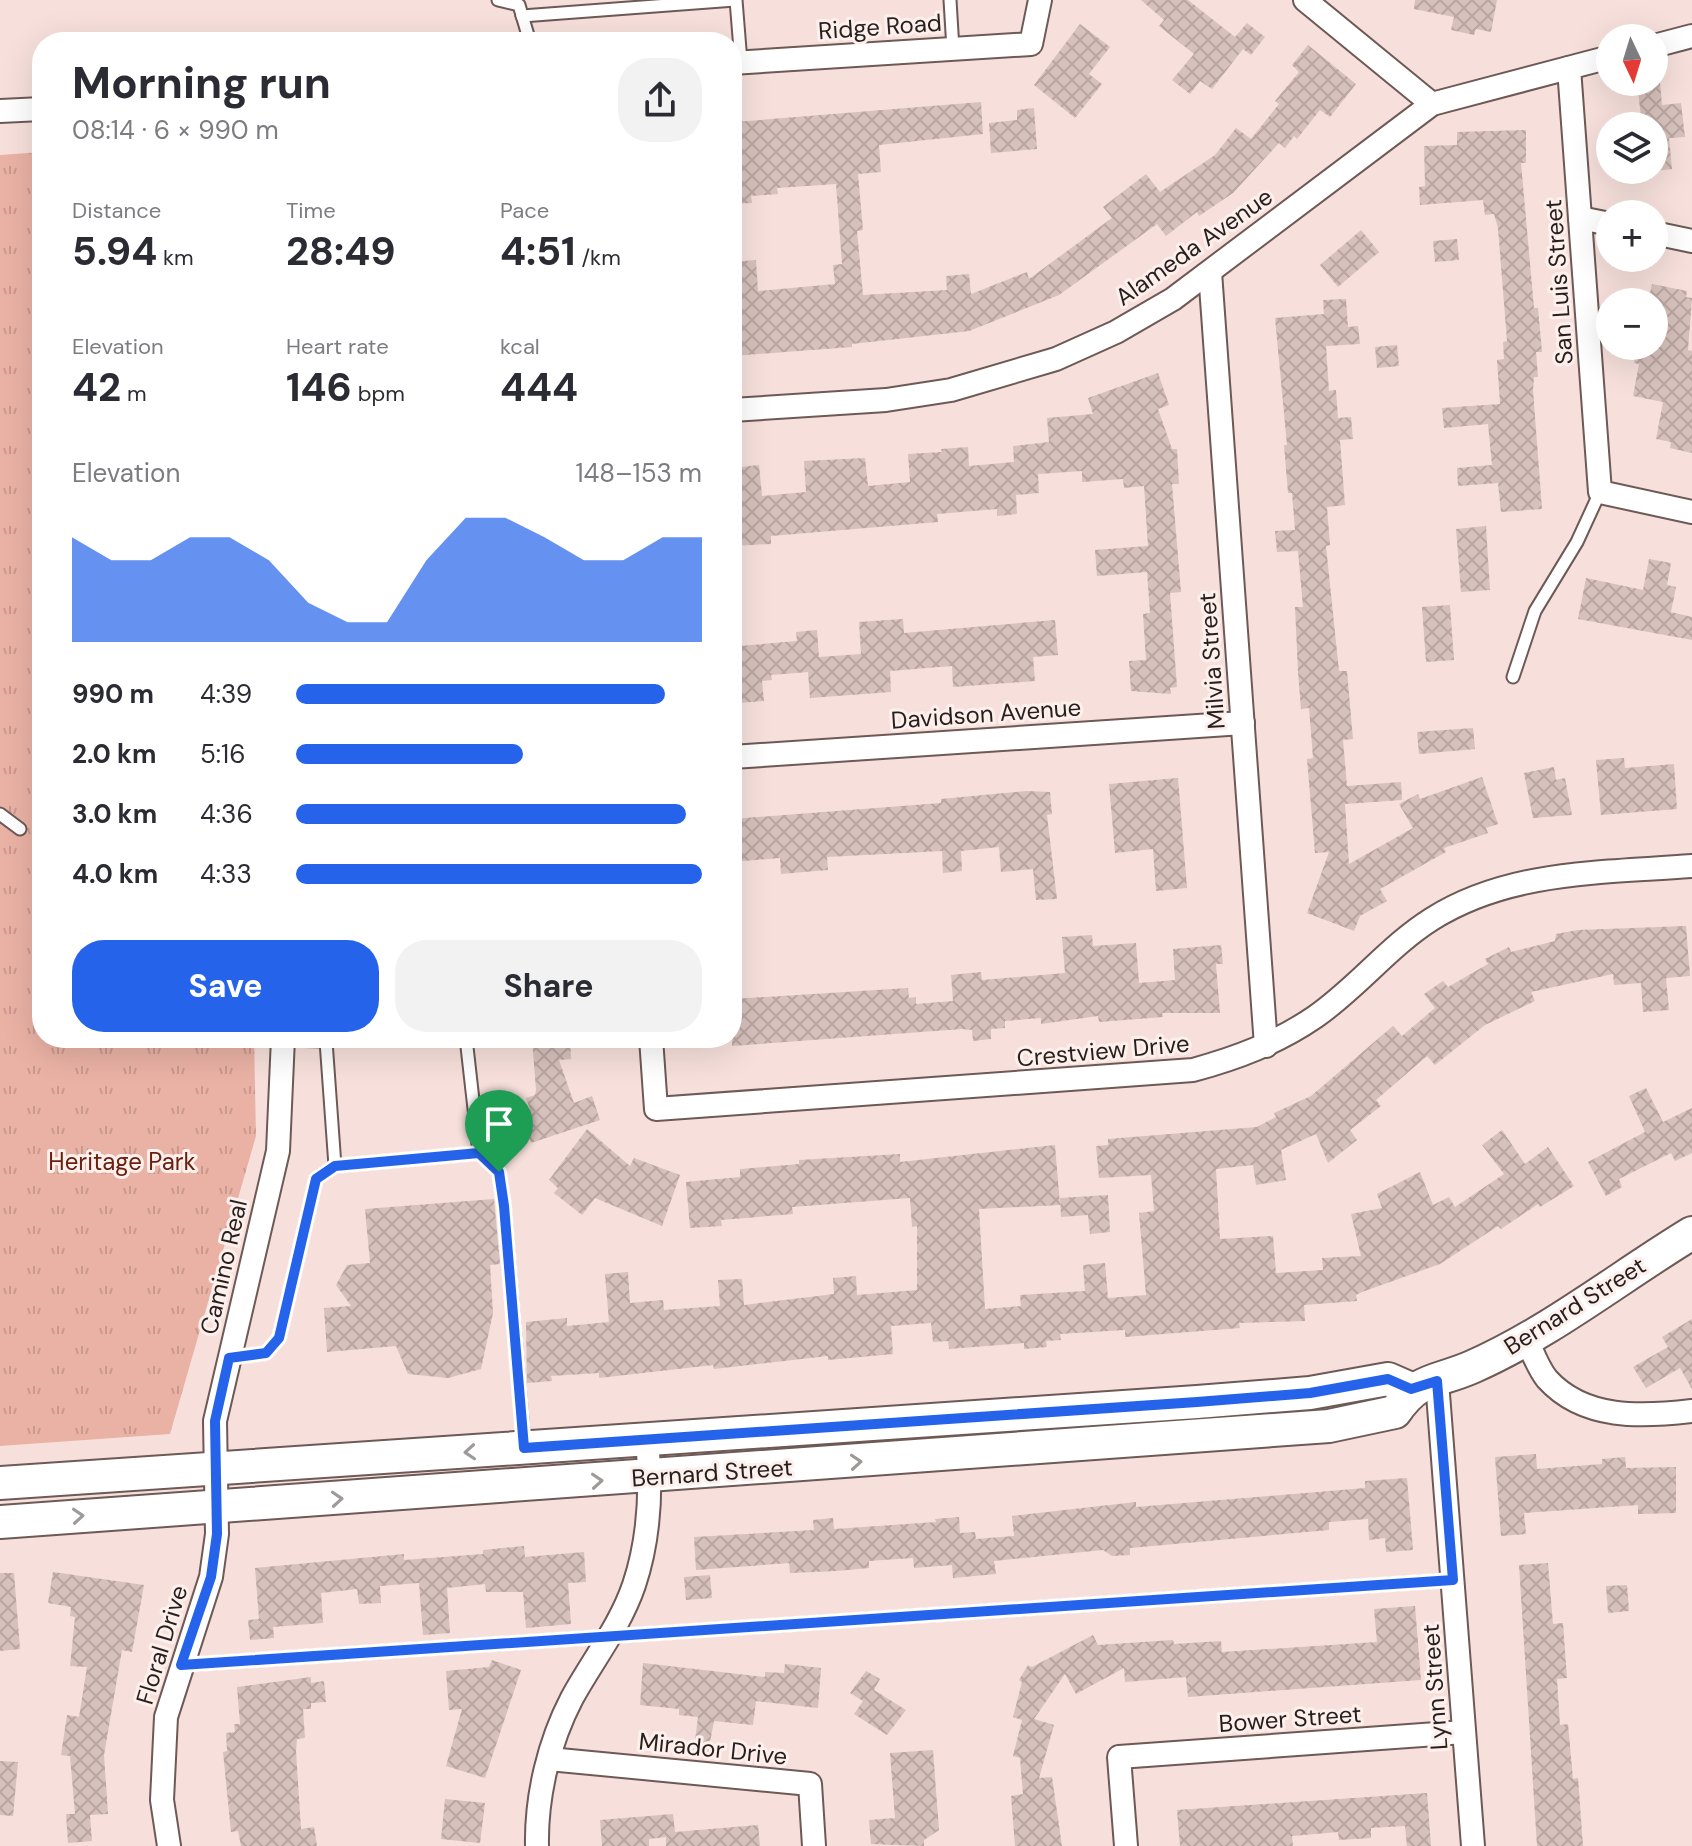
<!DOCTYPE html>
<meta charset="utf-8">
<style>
:root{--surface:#fff;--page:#f2f2f3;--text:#2b2b33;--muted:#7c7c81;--accent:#2563eb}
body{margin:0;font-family:"DM Sans",sans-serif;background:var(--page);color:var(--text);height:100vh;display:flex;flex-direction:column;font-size:30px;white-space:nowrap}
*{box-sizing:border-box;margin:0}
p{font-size:26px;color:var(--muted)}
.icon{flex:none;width:44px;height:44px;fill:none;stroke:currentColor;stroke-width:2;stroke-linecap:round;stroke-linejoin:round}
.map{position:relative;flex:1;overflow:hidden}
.drawer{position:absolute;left:32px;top:32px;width:710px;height:1016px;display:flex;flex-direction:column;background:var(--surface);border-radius:32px;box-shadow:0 8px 32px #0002}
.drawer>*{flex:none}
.needle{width:52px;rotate:176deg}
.fabs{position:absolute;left:1596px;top:24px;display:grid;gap:16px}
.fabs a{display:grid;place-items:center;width:72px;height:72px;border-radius:50%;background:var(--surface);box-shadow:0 8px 32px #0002;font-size:40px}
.pin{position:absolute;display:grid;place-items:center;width:68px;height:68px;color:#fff;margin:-82px -34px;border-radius:50% 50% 50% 0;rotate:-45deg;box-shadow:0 0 8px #0007}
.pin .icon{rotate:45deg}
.round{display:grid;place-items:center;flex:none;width:84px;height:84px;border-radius:32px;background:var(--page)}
.summary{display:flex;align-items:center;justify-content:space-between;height:136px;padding:0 40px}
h1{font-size:44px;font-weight:700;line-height:60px}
.figures{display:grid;grid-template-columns:repeat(3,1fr);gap:12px;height:136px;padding:8px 40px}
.figures div{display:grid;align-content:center}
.figures b{font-size:40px;font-weight:700}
.figures small{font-size:22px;font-weight:400}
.figures p{font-size:22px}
.chart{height:224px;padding:16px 40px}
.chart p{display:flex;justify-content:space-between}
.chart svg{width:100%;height:144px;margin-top:8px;fill:var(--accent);opacity:.7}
.cta{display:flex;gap:16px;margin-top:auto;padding:16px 40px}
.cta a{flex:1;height:92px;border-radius:32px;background:var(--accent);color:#fff;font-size:32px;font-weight:700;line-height:92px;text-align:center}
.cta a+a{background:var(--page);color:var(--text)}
ul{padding:0 40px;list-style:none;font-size:26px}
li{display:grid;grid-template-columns:128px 96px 1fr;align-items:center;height:60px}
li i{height:20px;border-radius:10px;background:var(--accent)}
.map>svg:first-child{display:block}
.park{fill:url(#park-tufts)}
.building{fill:url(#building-cross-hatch)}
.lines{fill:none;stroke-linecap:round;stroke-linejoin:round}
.lane-casing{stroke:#6d5955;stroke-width:15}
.street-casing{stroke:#6d5955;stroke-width:26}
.secondary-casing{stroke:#6d5955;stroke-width:36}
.lane{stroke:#fff;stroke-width:11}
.street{stroke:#fff;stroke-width:22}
.secondary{stroke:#fff;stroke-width:32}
.oneway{stroke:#9e9a99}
.route-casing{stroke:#fff;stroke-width:16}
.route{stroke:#2563eb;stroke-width:10}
.labels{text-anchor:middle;stroke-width:6;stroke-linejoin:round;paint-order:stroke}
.street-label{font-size:24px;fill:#271f1d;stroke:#fdf0ec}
.park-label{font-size:24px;fill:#682010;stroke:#fdf0ec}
</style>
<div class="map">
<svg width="1692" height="1846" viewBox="0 0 1692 1846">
<defs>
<pattern id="park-tufts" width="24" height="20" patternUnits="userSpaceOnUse" patternTransform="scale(2)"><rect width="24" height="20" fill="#eab2a5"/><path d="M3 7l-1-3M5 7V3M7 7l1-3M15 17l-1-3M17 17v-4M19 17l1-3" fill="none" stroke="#c9998e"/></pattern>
<pattern id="building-cross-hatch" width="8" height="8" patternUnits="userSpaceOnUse" patternTransform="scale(2)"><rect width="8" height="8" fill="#d7c1bc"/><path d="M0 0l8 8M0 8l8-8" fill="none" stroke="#b9a5a1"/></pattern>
</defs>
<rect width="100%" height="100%" fill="#f7e0db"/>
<path class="park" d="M42,152V1038H254L256,1136L170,1434L0,1446V155Z"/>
<g class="building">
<path d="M1141,0H1188L1235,37L1247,23L1265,37L1251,55L1243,49L1212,89L1200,81L1190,94L1172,80L1194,54L1159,26L1164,20Z"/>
<path d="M1415,0H1497L1491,32L1476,29L1474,35L1451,30L1454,17L1414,9Z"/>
<path d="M1080,24L1110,47L1089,74L1102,84L1075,118L1034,85Z"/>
<path d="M1308,45L1356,84L1330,117L1320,110L1297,139L1294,136L1285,148L1279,143L1233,193L1199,216L1197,212L1166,236L1157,224L1059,295L969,331L852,344V347L732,356V262L756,260L758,291L835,284L833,265L842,264L836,184L777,188L778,194L751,196L752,203L733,204L732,183L739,182L735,122L981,102L983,134L879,145L881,172L858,174L863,230L857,231L863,295L947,290L946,276L969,274L971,294L1027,272L1029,279L1112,218L1103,207L1146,174L1160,192L1215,155L1236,128L1251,139L1279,104L1275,101L1299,72L1292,65Z"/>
<path d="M1637,82H1660L1662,105L1681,103L1685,137L1669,138L1672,169L1654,171V126H1642Z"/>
<path d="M1034,108L1037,149L991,153L989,123L1017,120V110Z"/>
<path d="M1526,130V163H1521L1534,308H1538L1542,352H1536L1538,377H1534L1533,390L1542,509L1501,512L1498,483L1458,486L1457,468L1492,465L1488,424L1444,428L1442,408L1500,404L1497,360L1504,359L1503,342L1507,341L1498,228L1494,214L1485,215L1483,200L1420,205L1419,187L1425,186L1424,146L1457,145V132Z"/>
<path d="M1361,230L1379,252L1338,287L1320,265Z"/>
<path d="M1457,239L1459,260L1435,262L1433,241Z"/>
<path d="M1652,284L1687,291L1686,297L1692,298L1688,350L1692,351V453L1670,448L1671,442L1656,439L1663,402L1633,396L1639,364L1634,363L1637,346H1654L1660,306L1648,302Z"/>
<path d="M1346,299L1348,327L1358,326L1360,344L1326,346L1329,391L1336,390L1338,418L1351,417L1353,439L1340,440L1345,505L1327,507L1330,545L1326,546L1339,671H1347L1353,739L1343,740L1347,786L1401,782L1402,800L1345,804L1349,864L1413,828L1399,804L1418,794L1420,799L1482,777L1498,824L1486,828L1488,833L1444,848L1446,852L1380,889L1387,901L1360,916L1354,931L1307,913L1329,852L1315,853L1307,759L1313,758L1309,708L1301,709L1298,672L1295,607H1303L1298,551L1277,552L1275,531L1295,530L1292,493H1288L1284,445H1287L1275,318L1324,314L1323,300Z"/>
<path d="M1397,345L1399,366L1377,368L1375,347Z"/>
<path d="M1158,373L1169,405L1158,409L1172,449H1177L1179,484H1172L1181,592L1170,593L1177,687L1170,688L1171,694L1131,691L1129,661L1146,660L1143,614L1150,613L1147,572L1097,576L1095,550L1148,546L1144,486L1124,488L1123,479L1082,482V471L1038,474L1039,493L1016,495L1017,514L997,516V509L937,514L938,522L771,536V544L732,546V468L759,465L762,496L806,492L804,461L865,458L868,486L910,482L908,454L942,452L941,449L968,447L969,466L1014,462L1013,446L1049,442L1047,418L1093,414L1088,398Z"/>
<path d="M1486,526L1490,590L1461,592L1456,529Z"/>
<path d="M1649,559L1671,563L1667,585L1676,587L1671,612L1692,617V640L1578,619L1586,578L1643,590Z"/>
<path d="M1450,605L1454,660L1426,662L1422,607Z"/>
<path d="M903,619L904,633L1055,620L1058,655L1033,657L1035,681L953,687L952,666L890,671L891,692L810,698L808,672L771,675L772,680L762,681L764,701L738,703L735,674H742L740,646L797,641L796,632L817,630L819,657L861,654L859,622Z"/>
<path d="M1473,728L1475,749L1419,754L1417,732Z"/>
<path d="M1624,758L1625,768L1674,764L1677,809L1601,815L1596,760Z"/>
<path d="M1554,767L1556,780L1565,778L1572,815L1533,818L1524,773Z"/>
<path d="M1178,778L1187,888L1156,891L1153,849L1115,853L1109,784Z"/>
<path d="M1026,791L1050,792L1052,814L1047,815L1057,899L1036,900L1033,869L1001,872L999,847L961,851L962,871L943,873L942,851L827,857L828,870L781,874L780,858L732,862V819L941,803V799Z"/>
<path d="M1686,926L1690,976L1666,978L1669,1010L1643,1012L1641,983L1614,985L1613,974L1531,992L1535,1001L1485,1025L1435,1065L1427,1056L1376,1100L1381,1106L1350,1130L1357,1140L1328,1163L1316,1134L1281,1150L1286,1180L1256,1185L1253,1165L1216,1169L1220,1239L1273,1236L1276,1273L1323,1270L1322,1258L1361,1256L1351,1214L1382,1208L1377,1194L1420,1172L1433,1205L1449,1197L1455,1207L1504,1174L1482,1145L1502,1130L1525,1164L1548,1147L1574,1186L1540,1207L1538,1204L1501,1229L1498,1226L1440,1264L1362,1292L1356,1295L1357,1301L1304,1305L1305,1321L1239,1323L1240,1328L1125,1337V1330L1060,1334L1061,1340L1046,1341L1047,1347L1024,1349V1343L949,1349L948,1341L933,1342L931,1323L891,1326L893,1354L828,1360V1356L714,1369L713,1365L599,1378V1373L551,1376L552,1381L527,1383L526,1322L567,1318V1326L609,1322L605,1274L628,1272L630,1303L663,1300L664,1310L720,1306L718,1280L742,1279L744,1305L834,1294L833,1278L856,1276L857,1295L917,1290V1226L912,1227L910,1198L792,1207L793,1214L721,1220L722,1226L690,1228L686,1182L740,1177V1169L799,1164V1160L900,1154V1162L1055,1145L1060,1205L979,1209L985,1309L1021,1306L1020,1295L1085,1291L1083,1265L1105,1263L1108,1298L1146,1295L1139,1213L1154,1211L1151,1175L1099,1178L1096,1146L1108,1145V1139L1257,1127L1276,1117L1274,1113L1311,1096L1393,1026L1402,1036L1435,1008L1424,994L1443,981L1448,987L1488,964L1485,959L1509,947L1511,952L1555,941L1556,934L1578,930Z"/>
<path d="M1092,935L1093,946L1136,943L1139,983L1175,980L1173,949L1221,945L1223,964H1216L1220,1013H1162L1163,1017L1099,1022L1098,1016L1041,1024V1018L1005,1021V1028L991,1029V1039L973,1041L972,1030L962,1029L732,1046V999L908,988L909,998L916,997V1004L953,1001L951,975L981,972L982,980L1065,973L1062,937Z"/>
<path d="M532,1038H570L571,1059L559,1060L574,1103L592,1096L600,1120L531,1143L521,1113L530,1109L526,1098L535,1095L536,1090Z"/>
<path d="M1646,1088L1663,1122L1692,1108V1153L1675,1161L1671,1153L1619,1179L1622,1187L1606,1196L1588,1162L1645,1132L1629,1096Z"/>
<path d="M587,1129L630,1166L634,1158L680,1175L662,1226L595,1198L582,1215L554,1193L558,1188L549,1180Z"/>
<path d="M1108,1195L1110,1232L1090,1234L1088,1215L1061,1217L1060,1198Z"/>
<path d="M494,1199L500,1264L490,1265L493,1313L481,1369L448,1378L408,1374L396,1346L327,1352L324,1308L351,1306L336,1285L347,1265L370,1263L365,1209Z"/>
<path d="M1692,1319V1389L1680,1368L1646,1388L1633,1367L1668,1347L1662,1337Z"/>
<path d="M1536,1454L1537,1469L1602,1464V1459L1625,1457L1626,1468L1676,1467V1513L1638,1514V1505L1524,1513L1526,1534L1501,1536L1495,1457Z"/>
<path d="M1407,1478L1413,1550L1386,1552L1385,1538L1369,1540L1368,1519L1329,1522V1530L1130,1548V1555L1112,1556L1103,1550L994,1561L996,1574L953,1578L952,1565L914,1568L913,1558L869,1561V1568L836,1571L790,1573L789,1563L696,1570L694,1537L814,1530L813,1520L833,1518L834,1529L936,1522L935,1519L959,1517L960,1533L975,1532L976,1539L1014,1536L1012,1516L1136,1502V1507L1365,1488V1481Z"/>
<path d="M524,1546L525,1557L584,1552L586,1582L568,1583L571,1624L526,1628L523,1592H486L485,1584L447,1588L450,1633L423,1635L419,1583L380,1586L381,1603L359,1604L357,1589L321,1593L323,1623L273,1627L274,1638L250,1640L248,1620L259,1619L255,1568L404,1554V1560L483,1554V1550Z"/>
<path d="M1548,1563L1553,1624L1563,1623L1567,1678L1557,1679L1560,1725L1568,1724L1573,1779L1578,1778L1583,1846H1537L1519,1565Z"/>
<path d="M53,1572L144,1585L132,1652L122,1650L104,1755L108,1814L90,1815L92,1841L68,1843L66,1814H75L70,1756L61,1755L67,1715L79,1717L87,1667L70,1666L75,1617L70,1616L71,1607L48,1603Z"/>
<path d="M0,1573H14L20,1649L0,1651Z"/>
<path d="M710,1575L712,1598L686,1600L684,1577Z"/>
<path d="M1627,1585L1629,1611L1608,1613L1606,1586Z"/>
<path d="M1415,1606L1421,1680L1188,1697L1186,1677L1125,1682L1124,1668L1076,1694L1065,1674L1034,1719L1054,1725L1039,1778L1052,1777L1062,1846H1015L1011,1796L1023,1794L1020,1758L1013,1756L1022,1720L1013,1717L1022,1682L1019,1680L1028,1665L1032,1667L1093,1635L1098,1645L1173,1640L1174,1644L1221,1641L1222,1652L1377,1642L1374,1609Z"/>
<path d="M492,1660L521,1670L485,1778L446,1766L462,1709L449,1710L446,1671L489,1667Z"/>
<path d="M643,1663L765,1677V1672L784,1673L785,1664L821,1668L818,1708L756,1701L753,1725L714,1721L707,1758L693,1756L698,1717L679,1715V1709L640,1705Z"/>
<path d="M866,1671L880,1679L874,1690L906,1710L887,1735L854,1714L863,1701L850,1693Z"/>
<path d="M311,1677V1683L324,1681L326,1702L311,1703V1709H303L305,1738L297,1739L296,1751L301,1829L314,1827L317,1846H241L238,1831L231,1832L223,1752L227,1751L226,1733L235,1732L234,1724H240L237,1687Z"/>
<path d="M933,1750L939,1830L924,1840V1846L871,1844L869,1820L895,1818L890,1753Z"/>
<path d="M0,1761L18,1762L13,1816L0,1815Z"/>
<path d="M1427,1793L1431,1846H1407L1405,1826L1371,1828V1838L1339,1840L1338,1832L1292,1836L1293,1846H1180L1177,1810Z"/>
<path d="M445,1799L485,1803L480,1843L441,1839Z"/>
<path d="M673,1814L675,1832L758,1825L760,1846H666V1837L649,1839V1846H602L600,1820Z"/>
</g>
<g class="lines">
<defs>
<g id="lane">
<path d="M498,0L519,5L530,42"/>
<path d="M736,0L741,62"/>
<path d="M950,0L953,49"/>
<path d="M522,16L735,0"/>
<path d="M1513,677L1535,611L1577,542L1600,492"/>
<path d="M0,814L20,829"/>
<path d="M283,1040L326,1041"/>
<path d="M479,1153L499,1172L504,1206L524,1443"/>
<path d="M335,1166L326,1041L359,1038"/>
<path d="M230,1358L266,1353L279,1338L316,1179L335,1166L479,1153L466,1038"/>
<path d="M181,1665L1453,1580"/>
</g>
<g id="street">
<path d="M1305,0L1432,104"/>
<path d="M1654,46L1692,36"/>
<path d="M732,63L1031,44L1040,0"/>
<path d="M1569,68L1600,492L1692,512"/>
<path d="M0,111L42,109"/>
<path d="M1580,218L1610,224"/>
<path d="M1654,233L1692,241"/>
<path d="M1210,272L1266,1046"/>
<path d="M732,410L886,400L951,390L1056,359L1116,332L1173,299L1432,104L1610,57"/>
<path d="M732,757L1243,723"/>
<path d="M651,1038L656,1109L1193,1070C1237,1058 1277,1043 1315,1017C1357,988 1389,946 1432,919C1510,870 1603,873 1692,866"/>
<path d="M1527,1340C1533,1353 1538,1368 1547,1379C1584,1420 1642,1417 1692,1411"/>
<path d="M1437,1381L1473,1846"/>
<path d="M549,1759L810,1784L814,1846"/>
<path d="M169,1846L162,1800L166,1717L211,1577L217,1534L215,1421L278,1151L283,1038"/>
<path d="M537,1846C536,1796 549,1742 572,1698C593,1660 620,1626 634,1585C650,1537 652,1490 647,1440"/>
<path d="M1126,1846L1119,1757L1464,1732"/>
</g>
<g id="secondary">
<path d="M0,1483L1197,1402L1310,1393L1388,1379L1411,1389"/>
<path d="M0,1522L1329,1426L1395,1412C1419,1377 1435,1383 1472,1367C1551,1332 1618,1278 1692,1233"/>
</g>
</defs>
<use href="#lane" class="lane-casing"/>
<use href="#street" class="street-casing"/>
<use href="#secondary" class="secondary-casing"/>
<use href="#lane" class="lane"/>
<use href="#street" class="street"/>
<use href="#secondary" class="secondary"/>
</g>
<defs><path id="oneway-chevron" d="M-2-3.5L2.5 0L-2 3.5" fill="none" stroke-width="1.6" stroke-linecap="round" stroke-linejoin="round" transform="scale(2)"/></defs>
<g class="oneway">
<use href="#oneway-chevron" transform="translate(470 1452) rotate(176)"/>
<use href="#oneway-chevron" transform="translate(856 1462) rotate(-4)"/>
<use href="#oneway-chevron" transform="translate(597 1481) rotate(-4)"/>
<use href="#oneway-chevron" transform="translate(337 1499) rotate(-4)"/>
<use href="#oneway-chevron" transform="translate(78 1516) rotate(-4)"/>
</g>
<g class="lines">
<defs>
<path id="route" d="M479,1153L499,1172L504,1206L524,1448L1197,1402L1310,1393L1388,1379L1411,1389L1437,1381L1453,1580L181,1665L211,1577L217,1534L215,1421L229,1358L266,1353L279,1338L316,1179L335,1166Z"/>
</defs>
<use href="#route" class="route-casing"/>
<use href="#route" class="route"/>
</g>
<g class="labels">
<g class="street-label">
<text transform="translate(880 27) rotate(-4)" y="8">Ridge Road</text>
<text transform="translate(1194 247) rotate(-35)" y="8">Alameda Avenue</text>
<text transform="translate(1559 282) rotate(-94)" y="8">San Luis Street</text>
<text transform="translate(1212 661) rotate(-94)" y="8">Milvia Street</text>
<text transform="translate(986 714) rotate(-4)" y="8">Davidson Avenue</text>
<text transform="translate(1103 1051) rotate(-5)" y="8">Crestview Drive</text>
<text transform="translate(224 1267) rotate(-77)" y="8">Camino Real</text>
<text transform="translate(1575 1306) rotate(-32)" y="8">Bernard Street</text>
<text transform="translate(712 1473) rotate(-4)" y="8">Bernard Street</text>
<text transform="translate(162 1645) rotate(-73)" y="8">Floral Drive</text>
<text transform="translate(1435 1687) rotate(-94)" y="8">Lynn Street</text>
<text transform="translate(1290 1719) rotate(-4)" y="8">Bower Street</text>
<text transform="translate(713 1749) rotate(6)" y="8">Mirador Drive</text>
</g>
<g class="park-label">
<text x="122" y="1170">Heritage Park</text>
</g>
</g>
</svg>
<div class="fabs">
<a><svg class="needle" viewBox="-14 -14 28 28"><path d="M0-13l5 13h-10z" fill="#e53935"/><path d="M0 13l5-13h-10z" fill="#7c7c81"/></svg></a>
<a><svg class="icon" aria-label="layers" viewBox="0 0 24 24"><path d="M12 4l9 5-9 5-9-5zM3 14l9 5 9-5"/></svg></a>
<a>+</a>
<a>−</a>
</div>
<div class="pin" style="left:499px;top:1172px;background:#1e9e55"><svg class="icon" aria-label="arrive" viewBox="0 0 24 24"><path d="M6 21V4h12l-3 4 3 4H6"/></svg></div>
<section class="drawer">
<div class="summary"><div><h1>Morning run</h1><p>08:14 · 6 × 990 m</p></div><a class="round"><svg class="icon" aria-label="share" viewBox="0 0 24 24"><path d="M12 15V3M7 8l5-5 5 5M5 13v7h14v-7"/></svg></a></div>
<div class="figures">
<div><p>Distance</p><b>5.94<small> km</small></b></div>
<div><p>Time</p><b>28:49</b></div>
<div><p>Pace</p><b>4:51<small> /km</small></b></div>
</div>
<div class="figures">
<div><p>Elevation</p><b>42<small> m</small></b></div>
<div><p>Heart rate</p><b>146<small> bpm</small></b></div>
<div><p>kcal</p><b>444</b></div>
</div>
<div class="chart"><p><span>Elevation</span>148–153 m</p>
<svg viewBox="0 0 160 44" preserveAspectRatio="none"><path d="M0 44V12L10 19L20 19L30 12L40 12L50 19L60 32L70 38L80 38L90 19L100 6L110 6L120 12L130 19L140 19L150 12L160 12V44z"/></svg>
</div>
<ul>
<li><b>990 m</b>4:39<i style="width:91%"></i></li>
<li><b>2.0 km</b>5:16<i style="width:56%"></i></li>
<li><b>3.0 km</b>4:36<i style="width:96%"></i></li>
<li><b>4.0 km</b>4:33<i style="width:100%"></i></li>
</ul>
<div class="cta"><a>Save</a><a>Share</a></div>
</section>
</div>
